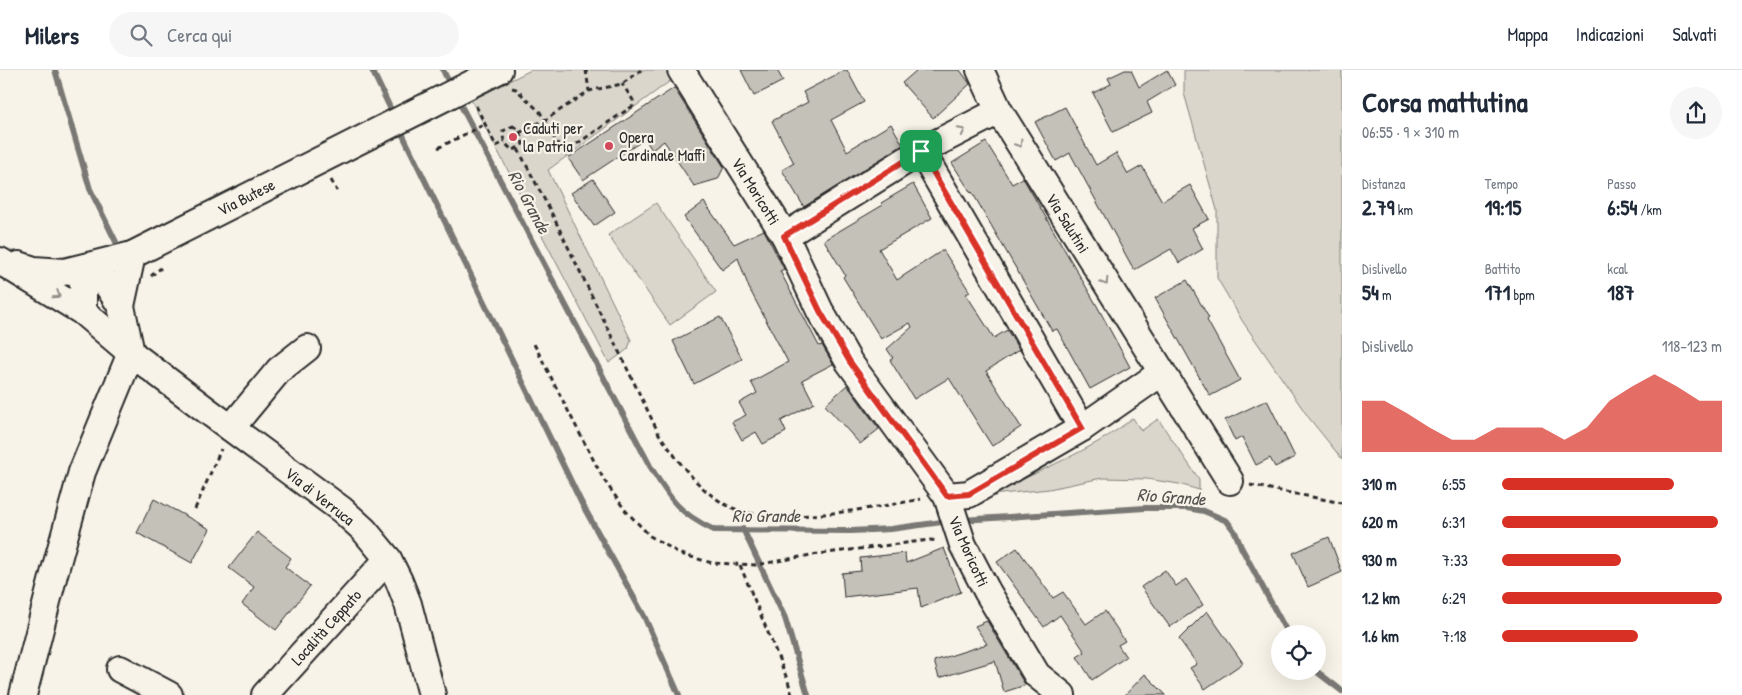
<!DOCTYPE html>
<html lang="it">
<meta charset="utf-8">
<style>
:root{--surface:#fff;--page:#f6f6f7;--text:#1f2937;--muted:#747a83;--line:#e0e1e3;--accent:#d93025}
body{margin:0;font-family:"Patrick Hand",sans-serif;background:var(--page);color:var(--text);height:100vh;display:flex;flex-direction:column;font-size:19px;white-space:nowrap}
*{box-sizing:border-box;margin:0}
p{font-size:16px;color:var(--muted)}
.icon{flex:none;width:28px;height:28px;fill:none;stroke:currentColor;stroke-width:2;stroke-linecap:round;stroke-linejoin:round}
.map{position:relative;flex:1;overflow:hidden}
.panel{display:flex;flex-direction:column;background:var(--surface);width:400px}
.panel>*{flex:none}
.controls{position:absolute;left:1271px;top:555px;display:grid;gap:10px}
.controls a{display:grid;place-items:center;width:55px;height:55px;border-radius:50%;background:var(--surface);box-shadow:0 5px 20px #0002;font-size:25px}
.pin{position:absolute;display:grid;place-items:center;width:42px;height:42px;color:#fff;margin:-21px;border-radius:10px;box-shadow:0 2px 8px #0006}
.round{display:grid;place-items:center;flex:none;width:52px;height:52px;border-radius:26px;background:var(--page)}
.headline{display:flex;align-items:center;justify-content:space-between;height:85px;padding:0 20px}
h1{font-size:28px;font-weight:700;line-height:38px}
.stats{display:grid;grid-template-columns:repeat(3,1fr);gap:8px;height:85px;padding:5px 20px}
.stats div{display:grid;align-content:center}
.stats b{font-size:21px;font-weight:700}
.stats small{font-size:14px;font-weight:400}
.stats p{font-size:14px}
.chart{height:140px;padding:10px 20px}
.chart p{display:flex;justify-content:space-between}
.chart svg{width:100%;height:90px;margin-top:5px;fill:var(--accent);opacity:.7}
ul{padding:0 20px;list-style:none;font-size:16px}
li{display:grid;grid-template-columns:80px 60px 1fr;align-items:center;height:38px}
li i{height:12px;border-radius:6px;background:var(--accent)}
header{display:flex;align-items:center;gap:30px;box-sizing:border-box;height:70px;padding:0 25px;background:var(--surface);border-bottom:1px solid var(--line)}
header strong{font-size:24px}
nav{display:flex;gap:28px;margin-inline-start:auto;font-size:18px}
.search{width:350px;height:45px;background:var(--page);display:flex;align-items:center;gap:12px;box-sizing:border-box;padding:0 18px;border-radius:28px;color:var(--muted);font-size:19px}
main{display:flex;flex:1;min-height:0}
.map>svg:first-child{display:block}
.green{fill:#dad6cc;stroke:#82807c}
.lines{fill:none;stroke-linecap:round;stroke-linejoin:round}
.stream{stroke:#7a7874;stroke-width:6}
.building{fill:#c4c1b9;stroke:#2b2b2b}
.minor-casing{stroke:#2b2b2b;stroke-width:30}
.path{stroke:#2b2b2b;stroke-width:3;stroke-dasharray:5 4;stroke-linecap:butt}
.minor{stroke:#f7f3e8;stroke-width:26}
.oneway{stroke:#918f8a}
.route-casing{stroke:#fff;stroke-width:10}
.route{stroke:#d93025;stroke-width:6}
.poi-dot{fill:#d1495b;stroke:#f7f3e8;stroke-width:2}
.labels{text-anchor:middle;stroke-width:4.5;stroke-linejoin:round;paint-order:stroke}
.poi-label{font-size:16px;fill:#2b2b2b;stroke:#f7f3e8;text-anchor:start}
.street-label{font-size:16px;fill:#2b2b2b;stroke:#f7f3e8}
.water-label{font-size:18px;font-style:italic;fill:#53524f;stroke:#f7f3e8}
</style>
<header>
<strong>Milers</strong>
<div class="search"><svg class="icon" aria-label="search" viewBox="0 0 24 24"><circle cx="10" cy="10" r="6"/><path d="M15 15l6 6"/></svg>Cerca qui</div>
<nav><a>Mappa</a><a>Indicazioni</a><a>Salvati</a></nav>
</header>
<main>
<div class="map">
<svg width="1342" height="625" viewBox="0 0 1342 625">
<rect width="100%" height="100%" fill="#f7f3e8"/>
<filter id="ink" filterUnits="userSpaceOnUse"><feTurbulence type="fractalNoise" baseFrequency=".02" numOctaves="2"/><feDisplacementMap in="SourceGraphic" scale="10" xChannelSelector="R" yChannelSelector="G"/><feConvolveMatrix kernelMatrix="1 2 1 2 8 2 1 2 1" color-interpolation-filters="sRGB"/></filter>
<g filter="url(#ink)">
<g class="green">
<path d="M531,0H667L673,9L548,100L631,270L628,279L609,293L471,30Z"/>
<path d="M1184,0H1342V389L1309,348L1243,252L1217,208V140L1184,23Z"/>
<path d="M656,133L716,222L670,255L608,165Z"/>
<path d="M1133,348L1141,361L1158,349L1199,409V420L1179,414L1147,409L1102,408L1049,419L992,425C1039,399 1091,382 1133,348Z"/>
</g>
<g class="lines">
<g class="stream">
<path d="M55,0L90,119L118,176"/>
<path d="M372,0L394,46"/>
<path d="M443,0L451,17"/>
<path d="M457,28L650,396C670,429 678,443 714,460L851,461L891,459L949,451"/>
<path d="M399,57L581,432L644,546L679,625"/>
<path d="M962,450L1145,438H1187L1204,441L1227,451L1235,462L1241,477L1288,564"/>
<path d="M743,459L785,548L808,625"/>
<path d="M1316,601L1342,621"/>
</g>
</g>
<g class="building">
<path d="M741,0H777L783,11L754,26Z"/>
<path d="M845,0H847L864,32L831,50L847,81L891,54L903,75L804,137L782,100L794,93L772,51L808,32L803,22Z"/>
<path d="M917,0H960L970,14L933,48L902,13Z"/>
<path d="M1125,0H1131L1139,17L1167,0L1175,15L1147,32L1152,43L1113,62L1093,23L1111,14L1108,8Z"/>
<path d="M674,18L724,97L718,109L694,116L664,71L652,80L645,69L583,110L568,88Z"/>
<path d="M1065,37L1096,95L1116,83L1128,104L1142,96L1162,131L1190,115L1209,149L1192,158L1203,179L1179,193L1171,179L1134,200L1070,83L1056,91L1035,52Z"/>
<path d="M986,72L1012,114L1023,108L1096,234L1130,297L1090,319L1057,259L1052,261L972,122L971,123L952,93Z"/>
<path d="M593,109L615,142L594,156L571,123Z"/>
<path d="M913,114L932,148L879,179L897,210L943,180L970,222L966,224L994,268L1007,260L1019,280L986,301L1021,357L992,376L949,308L914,329L890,290L893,288L887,279L912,257L910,253L881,269L843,207L845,205L824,170L883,135L881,133Z"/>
<path d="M704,132L734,174L764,160L784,199L780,201L819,276L822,275L833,294L802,310L814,333L781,351L786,362L763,374L756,362L742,370L732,352L746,345L739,333L757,323L751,312L788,292L749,218L738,188L722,200L684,147Z"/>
<path d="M1187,210L1209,248L1207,250L1240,310L1210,326L1155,228Z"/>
<path d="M720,247L742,289L694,314L673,271Z"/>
<path d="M847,315L879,359L860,374L825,335Z"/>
<path d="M1267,330L1295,387L1275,397L1270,388L1256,395L1242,367L1235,371L1225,350Z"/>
<path d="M154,429L210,459L192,493L137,463Z"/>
<path d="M257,462L291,488L285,497L310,516L276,560L242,534L254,517L229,498Z"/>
<path d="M1329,467L1342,502L1308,517L1293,483Z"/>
<path d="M944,478L961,522L921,538L918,518L844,527L842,503L861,501L860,488L905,483L906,493Z"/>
<path d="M1017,478L1053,528L1063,522L1086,554L1105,541L1125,571L1118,575L1126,587L1092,610L1077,587L1085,582L1060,545L1044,557L997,492Z"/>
<path d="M1165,500L1176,516L1186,509L1203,535L1170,557L1141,517Z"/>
<path d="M1207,541L1243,593L1205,619L1190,598L1197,594L1179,569Z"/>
<path d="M987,551L1024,613L1026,615L1004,622L995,591L939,608L934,591L987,574L975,556Z"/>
<path d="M1145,604L1166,625H1125Z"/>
</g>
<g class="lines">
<defs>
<g id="minor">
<path d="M681,0L785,166L820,241L849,292L947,426L963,475L987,521L1037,605L1062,625"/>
<path d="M980,0L999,41L1230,411"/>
<path d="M921,81L1082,358"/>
<path d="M785,166L921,81L999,41"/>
<path d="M0,191L83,242L131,283L209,342L342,440L364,460L388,489L399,511L408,534L432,625"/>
<path d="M19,195L34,200L64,202L132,185L499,0"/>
<path d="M83,242V215L91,196L104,210L121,236"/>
<path d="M131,283L121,236L132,185"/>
<path d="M231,358L279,300L307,278"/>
<path d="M947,426L969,424L1082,358L1161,303"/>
<path d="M120,599L169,625"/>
<path d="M23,625L54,504L82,402L131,283"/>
<path d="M265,625L388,489"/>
</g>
</defs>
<use href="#minor" class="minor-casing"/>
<g class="path">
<path d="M586,0L589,21"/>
<path d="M512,18L516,19L540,42L561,80L566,81L633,36V30L622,14"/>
<path d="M476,36L496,76L505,72"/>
<path d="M513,56C519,59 522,68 523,74L514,80C506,77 502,69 503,61Z"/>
<path d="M519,63L545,50L589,21L622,14L641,0"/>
<path d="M438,78L485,54"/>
<path d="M518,79L553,146L659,364C679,392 701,425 735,439C777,456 875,438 921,429"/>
<path d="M331,110L337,121"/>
<path d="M151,206L161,198"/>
<path d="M534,274L581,366L604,410L625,440L650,466L681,484L712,493L756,495L811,485L930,470L938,471"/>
<path d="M1250,415L1342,433"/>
<path d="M195,439L221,379"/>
<path d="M740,495L788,611L792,625"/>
</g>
<use href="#minor" class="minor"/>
</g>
<defs><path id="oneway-chevron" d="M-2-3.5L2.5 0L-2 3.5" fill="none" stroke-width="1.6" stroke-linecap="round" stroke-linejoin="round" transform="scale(1.25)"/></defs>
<g class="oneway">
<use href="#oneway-chevron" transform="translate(962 61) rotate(-27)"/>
<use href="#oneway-chevron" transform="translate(1019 74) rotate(58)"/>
<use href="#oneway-chevron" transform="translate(1105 212) rotate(58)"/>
<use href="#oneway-chevron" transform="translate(57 225) rotate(33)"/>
</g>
</g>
<g class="lines" filter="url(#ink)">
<defs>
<path id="route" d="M921,81L1082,358L969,424L947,426L850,292L820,241L784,166Z"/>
</defs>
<use href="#route" class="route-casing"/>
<use href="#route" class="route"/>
</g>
<g class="poi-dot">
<circle cx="513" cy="67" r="5"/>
<circle cx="609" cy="76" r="5"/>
</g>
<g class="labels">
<g class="poi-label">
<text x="523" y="64">Caduti per<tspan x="523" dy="18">la Patria</tspan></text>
<text x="619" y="73">Opera<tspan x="619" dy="18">Cardinale Maffi</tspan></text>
</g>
<g class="street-label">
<text transform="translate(756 121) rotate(58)" y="6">Via Moricotti</text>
<text transform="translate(246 127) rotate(-27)" y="6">Via Butese</text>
<text transform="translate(1068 153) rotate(58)" y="6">Via Salutini</text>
<text transform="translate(320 426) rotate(38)" y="6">Via di Verruca</text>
<text transform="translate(969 481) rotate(66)" y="6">Via Moricotti</text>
<text transform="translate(326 557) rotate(-48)" y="6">Località Ceppato</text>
</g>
<g class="water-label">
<text transform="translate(529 132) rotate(62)" y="6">Rio Grande</text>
<text transform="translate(1171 427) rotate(4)" y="6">Rio Grande</text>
<text x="766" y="452">Rio Grande</text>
</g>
</g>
</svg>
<div class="controls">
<a><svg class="icon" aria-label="locate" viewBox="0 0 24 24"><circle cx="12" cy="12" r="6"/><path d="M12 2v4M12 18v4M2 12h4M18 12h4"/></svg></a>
</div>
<div class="pin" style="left:921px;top:81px;background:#1e9e55"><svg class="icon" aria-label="arrive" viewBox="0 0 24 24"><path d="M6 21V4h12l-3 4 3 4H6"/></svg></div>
</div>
<section class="panel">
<div class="headline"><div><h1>Corsa mattutina</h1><p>06:55 · 9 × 310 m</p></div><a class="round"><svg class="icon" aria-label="share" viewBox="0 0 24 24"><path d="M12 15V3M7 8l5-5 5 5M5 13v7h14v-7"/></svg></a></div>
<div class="stats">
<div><p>Distanza</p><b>2.79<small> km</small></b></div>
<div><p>Tempo</p><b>19:15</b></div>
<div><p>Passo</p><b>6:54<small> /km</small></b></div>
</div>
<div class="stats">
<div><p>Dislivello</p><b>54<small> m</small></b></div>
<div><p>Battito</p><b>171<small> bpm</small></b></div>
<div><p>kcal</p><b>187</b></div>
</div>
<div class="chart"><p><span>Dislivello</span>118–123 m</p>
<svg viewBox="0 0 160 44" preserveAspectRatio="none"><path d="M0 44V19L10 19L20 25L30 32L40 38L50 38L60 32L70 32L80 32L90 38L100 32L110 19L120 12L130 6L140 12L150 19L160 19V44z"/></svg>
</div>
<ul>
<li><b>310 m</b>6:55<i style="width:78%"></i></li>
<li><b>620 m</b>6:31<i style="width:98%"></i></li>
<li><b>930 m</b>7:33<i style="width:54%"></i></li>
<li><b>1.2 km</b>6:29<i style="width:100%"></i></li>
<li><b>1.6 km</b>7:18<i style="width:62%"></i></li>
</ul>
</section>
</main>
